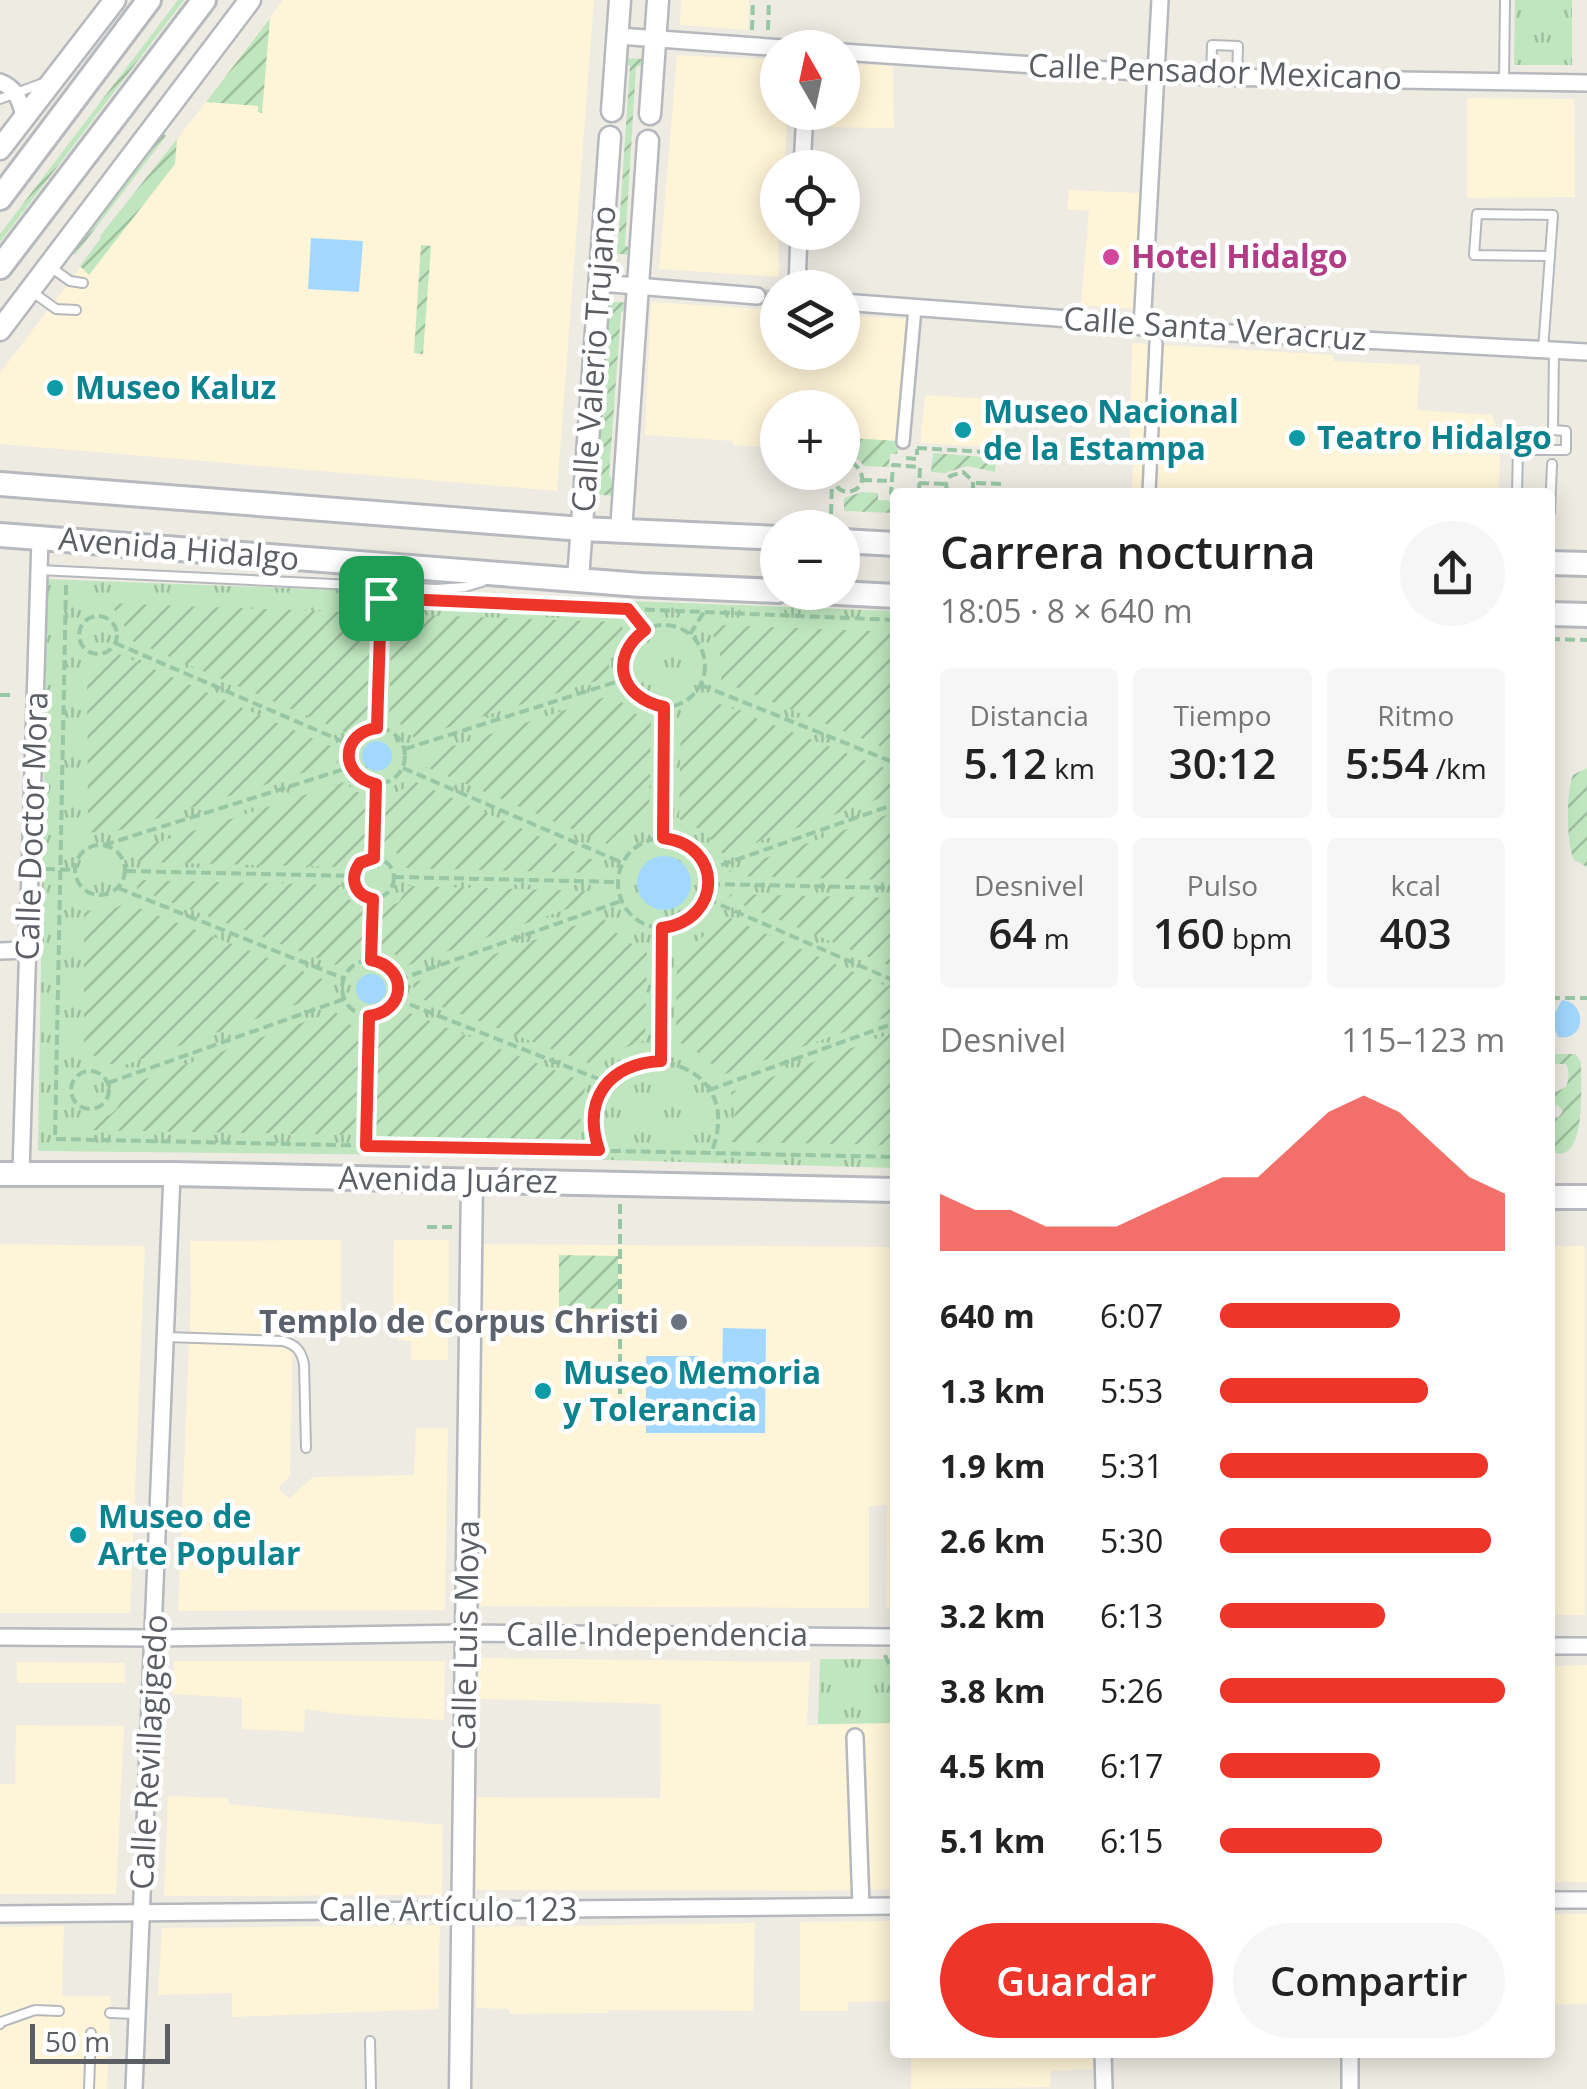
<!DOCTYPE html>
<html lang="es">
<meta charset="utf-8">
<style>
:root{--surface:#fff;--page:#f6f6f6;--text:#222;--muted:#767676;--accent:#ed352a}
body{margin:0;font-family:"Open Sans",sans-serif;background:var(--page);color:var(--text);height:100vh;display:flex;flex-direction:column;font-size:38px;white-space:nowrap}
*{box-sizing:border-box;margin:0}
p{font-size:32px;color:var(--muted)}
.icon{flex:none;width:55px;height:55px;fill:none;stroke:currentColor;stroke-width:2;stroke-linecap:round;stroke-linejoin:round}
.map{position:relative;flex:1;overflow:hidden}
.sheet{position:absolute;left:890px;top:488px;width:665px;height:1570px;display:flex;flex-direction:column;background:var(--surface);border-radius:10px;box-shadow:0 5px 25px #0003}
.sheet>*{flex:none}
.needle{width:65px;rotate:351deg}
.controls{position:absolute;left:760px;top:30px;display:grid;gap:20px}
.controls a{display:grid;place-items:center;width:100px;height:100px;border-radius:50%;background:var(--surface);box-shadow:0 5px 25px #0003;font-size:50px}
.scale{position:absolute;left:30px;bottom:25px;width:140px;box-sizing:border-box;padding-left:10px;border:5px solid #5b5f64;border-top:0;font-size:28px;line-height:35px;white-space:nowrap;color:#5b5f64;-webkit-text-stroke:8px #fff;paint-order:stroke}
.pin{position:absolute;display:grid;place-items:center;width:85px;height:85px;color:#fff;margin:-42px;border-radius:20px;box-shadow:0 5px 15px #0006}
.round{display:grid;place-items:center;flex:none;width:105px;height:105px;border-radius:52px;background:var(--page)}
.summary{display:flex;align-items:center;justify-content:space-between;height:170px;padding:0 50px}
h1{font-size:45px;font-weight:600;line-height:75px}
.stats{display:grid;grid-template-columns:repeat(3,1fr);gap:15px;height:170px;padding:10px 50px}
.stats div{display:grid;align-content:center;border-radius:10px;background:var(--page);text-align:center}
.stats b{font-size:42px;font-weight:600}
.stats small{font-size:28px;font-weight:400}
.stats p{font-size:28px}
.chart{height:280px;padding:20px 50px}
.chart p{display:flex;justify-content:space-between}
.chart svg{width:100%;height:180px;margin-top:10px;fill:var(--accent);opacity:.7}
.action{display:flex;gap:20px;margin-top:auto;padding:20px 50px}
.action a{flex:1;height:115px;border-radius:60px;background:var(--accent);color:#fff;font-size:40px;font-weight:600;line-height:115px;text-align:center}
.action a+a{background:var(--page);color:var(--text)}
ul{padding:0 50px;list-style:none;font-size:32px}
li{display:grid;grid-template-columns:160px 120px 1fr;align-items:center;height:75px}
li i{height:25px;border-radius:12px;background:var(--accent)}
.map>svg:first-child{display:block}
.commercial{fill:#fef4d7}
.grass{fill:url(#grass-tufts)}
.garden{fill:url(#garden-furrows)}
.water{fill:#a2d8ff}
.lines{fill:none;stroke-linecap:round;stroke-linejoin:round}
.minor-tunnel{stroke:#c9c8c3;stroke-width:15;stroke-dasharray:15 8;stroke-linecap:butt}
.service-casing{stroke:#b5b9bd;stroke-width:12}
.pedestrian-casing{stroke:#b5b9bd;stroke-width:16}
.minor-casing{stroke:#b5b9bd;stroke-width:20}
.tertiary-casing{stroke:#b5b9bd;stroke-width:25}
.secondary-casing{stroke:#b6babf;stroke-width:28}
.path{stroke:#97c7a4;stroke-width:4;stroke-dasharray:10 5;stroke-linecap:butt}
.service{stroke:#fff;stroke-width:8}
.pedestrian{stroke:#fff;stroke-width:11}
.minor{stroke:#fff;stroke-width:15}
.tertiary{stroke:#fff;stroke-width:20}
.secondary{stroke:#fff;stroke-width:22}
.route-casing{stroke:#fff;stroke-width:20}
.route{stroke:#ed352a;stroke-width:12}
.hotel-dot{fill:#d1479c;stroke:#fff;stroke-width:4}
.culture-dot{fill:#0f9aa8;stroke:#fff;stroke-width:4}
.worship-dot{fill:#6b7280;stroke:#fff;stroke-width:4}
.labels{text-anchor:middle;stroke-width:9;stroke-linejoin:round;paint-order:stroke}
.street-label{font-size:32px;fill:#5b5f64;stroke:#fff}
.hotel-label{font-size:32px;font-weight:bold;fill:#b23c85;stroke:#fff;text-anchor:start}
.culture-label{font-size:32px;font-weight:bold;fill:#0d838f;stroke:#fff;text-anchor:start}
.worship-label{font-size:32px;font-weight:bold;fill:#5b616d;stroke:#fff;text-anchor:end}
</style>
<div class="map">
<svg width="1587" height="2089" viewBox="0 0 1587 2089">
<defs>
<pattern id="grass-tufts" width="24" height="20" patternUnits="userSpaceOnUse" patternTransform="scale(2.5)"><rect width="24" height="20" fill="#bfe6be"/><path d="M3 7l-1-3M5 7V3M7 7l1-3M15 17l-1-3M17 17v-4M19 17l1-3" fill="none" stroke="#9ebe9e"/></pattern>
<pattern id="garden-furrows" width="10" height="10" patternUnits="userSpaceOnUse" patternTransform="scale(2.5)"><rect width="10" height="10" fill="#bfe6be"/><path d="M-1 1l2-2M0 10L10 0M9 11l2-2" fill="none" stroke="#9ebe9e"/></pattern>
</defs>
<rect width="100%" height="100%" fill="#eeebe3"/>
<g class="commercial">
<path d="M283,0H594L557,491L0,444V373Z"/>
<path d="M681,0H749L748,30L680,25Z"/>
<path d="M677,55L777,60L778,112L787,113L785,167L778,168L779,277L659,269Z"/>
<path d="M843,64L893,66L894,128L821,127V113L842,112Z"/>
<path d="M1467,98L1574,99L1575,197L1467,198Z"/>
<path d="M1069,190L1140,193L1135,309L1081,305L1089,211L1067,209Z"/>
<path d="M651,302L777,310L778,352H842L843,315L910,319L899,441L843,438L842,408H778L777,448L734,445L733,441L645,435Z"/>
<path d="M1132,343L1333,355V361L1420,365L1417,410L1492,415L1499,436L1498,445L1500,446L1499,492H1132L1134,443L1130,442Z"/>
<path d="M925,395L1007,400L1003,448L920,443Z"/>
<path d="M341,1240V1323L293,1324L290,1476L278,1488L289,1499L313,1477L414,1475L416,1428H448L445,1610L178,1611L191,1296L190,1241Z"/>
<path d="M394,1240H449L448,1360H411V1341L398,1340V1333H393Z"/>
<path d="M0,1244L145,1246L130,1613H0Z"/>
<path d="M484,1244L895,1247V1609H886L887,1505L869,1506V1608L480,1606Z"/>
<rect x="1550" y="1246" width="35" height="369"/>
<path d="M479,1658L810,1662L807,1725L895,1723V1889L819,1891L476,1890V1797L660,1798L661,1768V1704L478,1699Z"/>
<path d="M174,1661H445L444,1720L349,1715L305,1709L304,1732L242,1729V1698L172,1694Z"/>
<path d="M17,1662L125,1663V1683H17Z"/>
<path d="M1587,1665V1882H1550V1666Z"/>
<path d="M16,1725L124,1726L116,1894H0V1784H15Z"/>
<path d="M168,1796L228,1798L229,1804L443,1825L442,1895L164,1896Z"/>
<path d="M1550,1914H1587V2004L1550,2005Z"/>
<path d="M895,1921V2001L848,2002V2011H800V1922Z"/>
<path d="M755,1923L753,2011L609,2010L608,2013L510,2014L509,2009L476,2008V1927Z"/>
<path d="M440,1925L438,2009L232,2017V1993L158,1995L162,1928Z"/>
<path d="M64,1926L62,1996H111L107,2089H0V1927Z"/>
<path d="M911,2053H1092L1093,2069L1051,2071L1050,2087L911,2089Z"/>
</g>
<g class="grass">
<path d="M1515,0H1572V65H1514Z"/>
<path d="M47,579L895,611V1168L427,1155L38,1151Z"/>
<path d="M820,1659H895V1723L818,1724Z"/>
</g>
<g class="garden">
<path d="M178,0H184L0,242V234Z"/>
<path d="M270,18L262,113L258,112V106L206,102Z"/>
<path d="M623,58L645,59V64L636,67L625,245L632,250V255L610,253V249L618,244L630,66L623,62Z"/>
<path d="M163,133L166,136L75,255L71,252Z"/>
<path d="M177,139L175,164L89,275L80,266L101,238L100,236Z"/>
<path d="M421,245L431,246L423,354L414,353Z"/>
<path d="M606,301L629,303V309L621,312L609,475L615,485V496L592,494Z"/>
<path d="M848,438L899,441L897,454H890L889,467L864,466L859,460L847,455Z"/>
<path d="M933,453L996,458L995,472L967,466L945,473L931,472Z"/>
<path d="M862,492L878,493V500L895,501V513L844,511V498Z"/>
<path d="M104,603L372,613L369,717L356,722L345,732L126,638C126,621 119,611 104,603Z"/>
<path d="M392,614L616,622L623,628C612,644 608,658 609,677L414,738L407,728L389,717Z"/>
<path d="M718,625L895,632V752L721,681C723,662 720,649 711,631Z"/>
<path d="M119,654L337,749L338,762L110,833L88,832L87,665L104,664Z"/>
<path d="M615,694C626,708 634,715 651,721L649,818L619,832L607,844L419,764V757Z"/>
<path d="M712,701L895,772V793L723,854C711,837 699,827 679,819L681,721L698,714Z"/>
<path d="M1587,768V867L1574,860C1566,844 1566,792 1573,775Z"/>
<path d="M411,780L598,862L595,873L406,868L401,856L384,845L386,797L403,789Z"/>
<path d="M345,782L354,790L366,796L365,846L355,850L343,867L138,862L134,850Z"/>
<path d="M895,812V880L730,876L729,871Z"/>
<path d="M138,880L341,885L351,902L363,908L362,949L351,953L336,965L137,889Z"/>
<path d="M408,886L594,891L595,899L406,966L396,955L381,949L382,910L399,902Z"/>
<path d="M730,894L895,898V968L729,899Z"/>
<path d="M126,903L330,982L329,993L116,1068L102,1057L84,1054V910L106,912Z"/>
<path d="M723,915L895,990V1014L722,1075C708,1058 695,1049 676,1041L677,951C698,943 710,933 723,915Z"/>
<path d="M602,916C615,934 626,943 647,950L645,1040L619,1050L598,1067L414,996L413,983Z"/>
<path d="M335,1011L342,1020L359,1030L355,1135L90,1130C105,1111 121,1119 123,1087Z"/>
<path d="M407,1012L587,1083C580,1103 579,1118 582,1139L375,1136L378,1032L399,1022Z"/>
<path d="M895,1032V1145L731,1142L735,1117L731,1092Z"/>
<path d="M1550,1054H1575L1581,1062C1581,1088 1587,1169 1550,1151V1115L1558,1118L1563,1111L1558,1105L1550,1108V1090L1556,1092L1566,1087C1569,1080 1570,1070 1566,1064H1550Z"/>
<path d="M559,1255L618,1256V1309L559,1308Z"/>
</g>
<g class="water">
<path d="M311,238L363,241L359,292L308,289Z"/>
<circle cx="377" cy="756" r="15"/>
<circle cx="664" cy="883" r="27"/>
<circle cx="371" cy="989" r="15"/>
<path d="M1562,1000C1587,1002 1587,1042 1558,1037L1551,1020Z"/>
<path d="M723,1328L766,1329L765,1433H646V1356H698V1378H722Z"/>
</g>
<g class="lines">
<path class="minor-tunnel" d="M757,296L778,298"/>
<defs>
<g id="service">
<path d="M1211,77L1212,45L1238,46L1237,78"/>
<path d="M1504,82L1505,0"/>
<path d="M0,99L43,83"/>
<path d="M49,266L70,281L83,283"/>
<path d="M31,291L56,309L76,310"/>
<path d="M1543,350L1553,215L1477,214L1474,255L1550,256"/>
<path d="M1517,492L1518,450H1566V431L1553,430L1554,351"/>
<path d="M1550,512L1552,464"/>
<path d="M39,570L437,589L465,587L482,582"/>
<path d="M166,1337L283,1341C296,1345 301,1350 304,1364L306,1448"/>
<path d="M110,2013L135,2014"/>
<path d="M0,2024L1,2022L35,2010L59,2011"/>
<path d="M370,2041L371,2089"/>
<path d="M89,2089L91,2033"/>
</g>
<g id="pedestrian">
<path d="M903,442L915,308"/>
<path d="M1149,492L1156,343"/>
</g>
<g id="minor">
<path d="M618,36L783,48"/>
<path d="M842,52L1211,77L1587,83"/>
<path d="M0,82C17,88 20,102 25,118"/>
<path d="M802,168L805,112"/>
<path d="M600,283L757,296"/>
<path d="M797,288L799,232"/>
<path d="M842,302L1110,322L1157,329L1587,352"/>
<path d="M1142,327L1160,0"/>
<path d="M0,951L28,950"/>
<path d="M21,1173L40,538"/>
<path d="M0,1637L155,1638L466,1633L895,1637"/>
<path d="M1550,1646H1587"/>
<path d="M855,1737L861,1906"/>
<path d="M1550,1900H1587"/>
<path d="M0,1914L895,1906"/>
<path d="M1103,2052L1104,2089"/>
<path d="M1350,2052V2089"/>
<path d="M134,2089L172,1174"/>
</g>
<g id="tertiary">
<path d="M612,111L620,0"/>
<path d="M650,114L658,0"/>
<path d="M0,149L115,0"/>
<path d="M0,330L250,0"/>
<path d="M621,531L648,141"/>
<path d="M578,580L610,137"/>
<path d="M460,2089L472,1181"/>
</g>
<g id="secondary">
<path d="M0,198L149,0"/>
<path d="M0,267L204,0"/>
<path d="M0,484L582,529L778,538"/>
<path d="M0,535L641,585L778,591"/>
<path d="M842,541L895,544"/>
<path d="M1550,563L1587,564"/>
<path d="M819,592L895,596"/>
<path d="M1550,614L1587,615"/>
<path d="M0,1174H172L895,1190"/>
<path d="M1550,1197H1587"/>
</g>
</defs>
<use href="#service" class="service-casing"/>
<use href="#pedestrian" class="pedestrian-casing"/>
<use href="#minor" class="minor-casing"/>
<use href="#tertiary" class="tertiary-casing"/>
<use href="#secondary" class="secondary-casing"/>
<g class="path">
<path d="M752,30L753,0"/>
<path d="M768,30L769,0"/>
<path d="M917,448L1003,453"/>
<path d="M906,458L917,459V449"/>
<path d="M833,472C833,509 882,487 853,463H842"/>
<path d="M862,480L891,481"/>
<path d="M919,483L944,484"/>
<path d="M976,483L1001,484"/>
<path d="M947,492L946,484L950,476L963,472L973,481V492"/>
<path d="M895,493H891L893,465L920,467L919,492"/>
<path d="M831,514L832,484"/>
<path d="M66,585L55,1139L895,1157"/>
<path d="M465,602L895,620"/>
<path d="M629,610L645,630"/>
<circle cx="98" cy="635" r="19"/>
<circle cx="664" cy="666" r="41"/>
<path d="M690,634L704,612"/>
<path d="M1550,639L1587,640"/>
<path d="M115,643L351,745"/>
<path d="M701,685L895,763"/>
<path d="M0,695H13"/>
<circle cx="377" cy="756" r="28"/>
<path d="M377,728L381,598"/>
<path d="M405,749L625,679"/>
<path d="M403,768L623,863"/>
<path d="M663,838V708"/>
<circle cx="663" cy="883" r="45"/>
<circle cx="100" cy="870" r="25"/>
<path d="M104,845L351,767"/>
<circle cx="374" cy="878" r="20"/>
<path d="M374,858L376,784"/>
<path d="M45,869L75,870"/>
<path d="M707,870L895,804"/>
<path d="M126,871L353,876"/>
<path d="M394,877L618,882"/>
<path d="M710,884L895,888"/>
<path d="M118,888L343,978"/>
<path d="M707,899L895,981"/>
<path d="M371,959L373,899"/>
<circle cx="370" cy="988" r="28"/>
<path d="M398,980L621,901"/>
<path d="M1550,998H1587"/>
<path d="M396,999L606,1082"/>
<path d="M661,1059L662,928"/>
<circle cx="90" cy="1090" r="19"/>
<path d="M108,1083L344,999"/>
<path d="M709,1090L895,1023"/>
<path d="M366,1145L369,1016"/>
<path d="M599,1150C560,1027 758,1038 711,1153"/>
<path d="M620,1204V1414"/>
<path d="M427,1227H452"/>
<path d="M885,1655L895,1678"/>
<path d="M895,1683V1687"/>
</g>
<use href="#service" class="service"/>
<use href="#pedestrian" class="pedestrian"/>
<use href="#minor" class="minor"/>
<use href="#tertiary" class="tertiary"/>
<use href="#secondary" class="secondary"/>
</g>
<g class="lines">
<defs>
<path id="route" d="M381,598L628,609L645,630C608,657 620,698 664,707L663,838C724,845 723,920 662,928L661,1061C608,1064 582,1099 599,1150L366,1146L369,1016C407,1011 408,967 371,960L373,899C354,895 349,878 360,863L374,858L376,784C339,776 340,733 377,728Z"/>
</defs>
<use href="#route" class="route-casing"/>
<use href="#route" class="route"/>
</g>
<circle class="hotel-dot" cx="1111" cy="257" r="10"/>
<g class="culture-dot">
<circle cx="55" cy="388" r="10"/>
<circle cx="963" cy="430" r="10"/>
<circle cx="1297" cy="438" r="10"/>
<circle cx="543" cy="1391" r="10"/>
<circle cx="78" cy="1535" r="10"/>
</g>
<circle class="worship-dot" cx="679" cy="1322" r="10"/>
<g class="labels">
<g class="street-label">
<text transform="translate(1215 72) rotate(2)" y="11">Calle Pensador Mexicano</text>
<text transform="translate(1215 329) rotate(4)" y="11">Calle Santa Veracruz</text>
<text transform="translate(594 359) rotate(-86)" y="11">Calle Valerio Trujano</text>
<text transform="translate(179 549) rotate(5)" y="11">Avenida Hidalgo</text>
<text transform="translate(32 826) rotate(-88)" y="11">Calle Doctor Mora</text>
<text transform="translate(448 1180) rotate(1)" y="11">Avenida Juárez</text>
<text transform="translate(466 1635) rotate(-89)" y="11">Calle Luis Moya</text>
<text x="657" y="1646">Calle Independencia</text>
<text transform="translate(149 1752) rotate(-87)" y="11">Calle Revillagigedo</text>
<text x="448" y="1921">Calle Artículo 123</text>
</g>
<g class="hotel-label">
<text x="1131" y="268">Hotel Hidalgo</text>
</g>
<g class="culture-label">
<text x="75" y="399">Museo Kaluz</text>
<text x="983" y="423">Museo Nacional<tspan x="983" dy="37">de la Estampa</tspan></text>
<text x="1317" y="449">Teatro Hidalgo</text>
<text x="563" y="1384">Museo Memoria<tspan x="563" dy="37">y Tolerancia</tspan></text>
<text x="98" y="1528">Museo de<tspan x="98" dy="37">Arte Popular</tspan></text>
</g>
<g class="worship-label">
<text x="659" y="1333">Templo de Corpus Christi</text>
</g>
</g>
</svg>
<div class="controls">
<a><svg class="needle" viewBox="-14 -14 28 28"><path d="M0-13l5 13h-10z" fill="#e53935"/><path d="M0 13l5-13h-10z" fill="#767676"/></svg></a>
<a><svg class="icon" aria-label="locate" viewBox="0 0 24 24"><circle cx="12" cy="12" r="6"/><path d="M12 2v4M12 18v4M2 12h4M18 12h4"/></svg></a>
<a><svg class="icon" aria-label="layers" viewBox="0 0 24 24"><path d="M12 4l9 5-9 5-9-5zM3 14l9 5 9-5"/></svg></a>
<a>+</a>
<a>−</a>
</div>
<div class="scale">50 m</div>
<div class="pin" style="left:381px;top:598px;background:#1e9e55"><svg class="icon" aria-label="arrive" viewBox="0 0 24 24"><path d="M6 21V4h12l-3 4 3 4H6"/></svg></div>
<section class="sheet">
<div class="summary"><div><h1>Carrera nocturna</h1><p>18:05 · 8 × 640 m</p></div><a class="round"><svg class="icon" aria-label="share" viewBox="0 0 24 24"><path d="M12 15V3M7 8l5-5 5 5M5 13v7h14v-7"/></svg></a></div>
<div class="stats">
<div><p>Distancia</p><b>5.12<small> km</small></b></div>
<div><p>Tiempo</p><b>30:12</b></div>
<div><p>Ritmo</p><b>5:54<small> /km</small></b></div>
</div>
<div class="stats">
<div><p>Desnivel</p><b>64<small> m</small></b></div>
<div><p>Pulso</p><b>160<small> bpm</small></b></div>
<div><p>kcal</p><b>403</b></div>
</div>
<div class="chart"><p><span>Desnivel</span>115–123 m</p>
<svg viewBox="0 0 160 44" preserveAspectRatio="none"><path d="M0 44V30L10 34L20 34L30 38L40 38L50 38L60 34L70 30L80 26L90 26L100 18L110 10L120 6L130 10L140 18L150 26L160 30V44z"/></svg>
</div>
<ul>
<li><b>640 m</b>6:07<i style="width:63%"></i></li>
<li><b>1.3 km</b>5:53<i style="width:73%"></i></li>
<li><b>1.9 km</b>5:31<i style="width:94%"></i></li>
<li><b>2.6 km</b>5:30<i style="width:95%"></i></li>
<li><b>3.2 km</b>6:13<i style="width:58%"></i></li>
<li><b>3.8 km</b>5:26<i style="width:100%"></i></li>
<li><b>4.5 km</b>6:17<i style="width:56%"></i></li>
<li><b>5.1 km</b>6:15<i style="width:57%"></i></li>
</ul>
<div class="action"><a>Guardar</a><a>Compartir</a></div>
</section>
</div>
